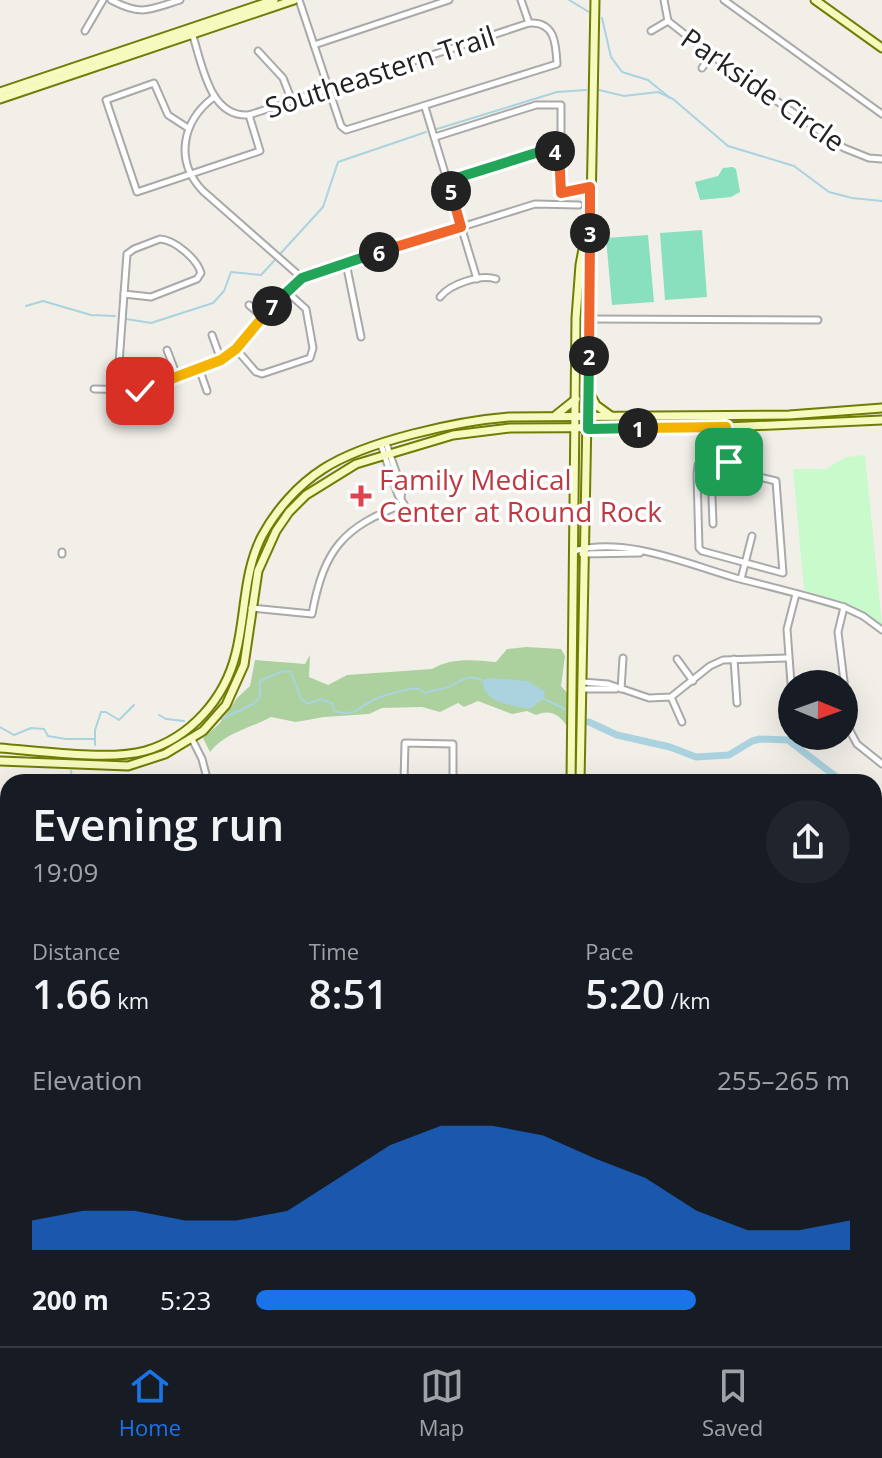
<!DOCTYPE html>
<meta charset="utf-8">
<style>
:root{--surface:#171b24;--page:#20242c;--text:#f1f3f6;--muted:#9ea1a6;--line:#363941;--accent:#1a73e8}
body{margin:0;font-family:"Open Sans",sans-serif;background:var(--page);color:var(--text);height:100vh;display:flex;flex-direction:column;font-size:30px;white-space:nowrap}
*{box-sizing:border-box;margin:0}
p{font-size:26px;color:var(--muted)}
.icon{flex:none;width:44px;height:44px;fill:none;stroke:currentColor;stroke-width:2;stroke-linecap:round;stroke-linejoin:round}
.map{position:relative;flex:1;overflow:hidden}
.panel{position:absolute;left:0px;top:774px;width:882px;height:572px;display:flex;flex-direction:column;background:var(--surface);border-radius:24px 24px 0 0;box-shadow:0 8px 32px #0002}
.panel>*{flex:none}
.needle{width:52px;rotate:91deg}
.fabs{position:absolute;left:778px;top:670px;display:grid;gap:16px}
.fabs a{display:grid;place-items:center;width:80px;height:80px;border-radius:50%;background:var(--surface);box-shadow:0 8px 32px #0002;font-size:40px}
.pin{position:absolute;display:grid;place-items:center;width:68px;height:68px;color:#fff;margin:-34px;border-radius:16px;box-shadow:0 4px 12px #0006}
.km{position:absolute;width:40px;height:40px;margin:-20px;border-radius:50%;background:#222;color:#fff;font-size:22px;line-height:40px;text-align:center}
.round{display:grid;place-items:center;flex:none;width:84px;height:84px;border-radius:42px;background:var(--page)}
.summary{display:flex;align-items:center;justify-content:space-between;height:136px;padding:0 32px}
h1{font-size:44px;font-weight:600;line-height:60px}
.stats{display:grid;grid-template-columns:repeat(3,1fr);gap:12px;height:136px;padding:8px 32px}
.stats div{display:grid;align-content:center}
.stats b{font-size:40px;font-weight:600}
.stats small{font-size:22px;font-weight:400}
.stats p{font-size:22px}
.chart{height:224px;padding:16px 32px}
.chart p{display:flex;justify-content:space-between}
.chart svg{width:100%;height:144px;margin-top:8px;fill:var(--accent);opacity:.7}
ul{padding:0 32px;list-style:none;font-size:26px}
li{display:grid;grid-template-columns:128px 96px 1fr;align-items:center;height:60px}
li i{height:20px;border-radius:10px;background:var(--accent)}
.menu{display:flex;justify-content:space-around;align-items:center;height:112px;border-top:2px solid var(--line);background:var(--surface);font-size:22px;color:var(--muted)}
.menu a{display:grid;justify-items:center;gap:4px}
.menu .current{color:var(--accent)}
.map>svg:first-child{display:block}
.forest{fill:#add19e}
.park{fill:#c8facc}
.pitch{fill:#88e0be}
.water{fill:#aad3df}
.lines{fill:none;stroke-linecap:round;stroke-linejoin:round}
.stream{stroke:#aad3df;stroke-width:2}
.river{stroke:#aad3df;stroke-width:7}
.street-casing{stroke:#a9a9a9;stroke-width:9}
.secondary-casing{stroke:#707d05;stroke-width:11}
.highway-casing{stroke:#dc2a67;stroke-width:15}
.street{stroke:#fff;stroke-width:5}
.secondary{stroke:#f7fabf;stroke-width:7}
.highway{stroke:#e892a2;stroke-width:11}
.split-1-casing{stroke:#fff;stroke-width:16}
.split-2-casing{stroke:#fff;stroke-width:16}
.split-3-casing{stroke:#fff;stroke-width:16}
.split-4-casing{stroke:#fff;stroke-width:16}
.split-5-casing{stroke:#fff;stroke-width:16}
.split-6-casing{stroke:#fff;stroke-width:16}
.split-7-casing{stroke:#fff;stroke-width:16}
.split-8-casing{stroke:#fff;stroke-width:16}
.split-9-casing{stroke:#fff;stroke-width:16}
.split-1{stroke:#f5b400;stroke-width:10}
.split-2{stroke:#22a559;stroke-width:10}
.split-3{stroke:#f0652b;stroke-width:10}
.split-4{stroke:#f0652b;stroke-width:10}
.split-5{stroke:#22a559;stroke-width:10}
.split-6{stroke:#f0652b;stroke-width:10}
.split-7{stroke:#22a559;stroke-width:10}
.split-8{stroke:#f5b400;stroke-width:10}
.split-9{stroke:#f5b400;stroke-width:10}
.health-dot{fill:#e0444e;stroke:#fff;stroke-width:3}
.labels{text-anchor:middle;stroke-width:7;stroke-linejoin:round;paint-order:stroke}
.street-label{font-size:28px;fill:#222;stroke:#fff}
.health-label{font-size:28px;fill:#be3a42;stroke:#fff;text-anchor:start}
</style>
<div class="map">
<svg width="882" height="1346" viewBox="0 0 882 1346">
<rect width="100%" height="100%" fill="#f2efe9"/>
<path class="forest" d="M526,647L561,649L565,656L561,686L573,700L572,734C563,719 555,707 536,715L527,711L512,714L478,701L464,707L458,703L440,712L422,707L382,708L369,714L324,717L296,722L271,717C249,729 226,732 210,752L203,738L219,724L237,698L250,686L255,660L305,664L310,655L309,677L328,685L347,675L432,669C452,657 474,660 496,662L507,649Z"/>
<path class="park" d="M865,455L882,624L849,605L804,590L793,469H826L846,457Z"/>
<g class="pitch">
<path d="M733,167L736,169L740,192L731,197L700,200L695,182L718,176L723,168Z"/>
<path d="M702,230L707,297L665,300L660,233Z"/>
<path d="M648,235L654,302L612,305L606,238Z"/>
</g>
<path class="water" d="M491,678L528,681L545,692L544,698L530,709C512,706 482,703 483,680Z"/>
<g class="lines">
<g class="stream">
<path d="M569,0L589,12"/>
<path d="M602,18L611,57L622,72L648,80L670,98"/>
<path d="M599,90L624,96L658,92L673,99L728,146L794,166L829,192L852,198L882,201"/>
<path d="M437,129L557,92L586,90"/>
<path d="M281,253L323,207L338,162L426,132"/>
<path d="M26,306L43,301L91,315L115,316"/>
<path d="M126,319L151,323L213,303L224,291L231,272L261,275L274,261"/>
<path d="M542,698L565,709"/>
<path d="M159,715L166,719L184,721"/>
<path d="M222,719L253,704L260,697V681L283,671L291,672L301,699L308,704L320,699L332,703L334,711C358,718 359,705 378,698C391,693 403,690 417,688L426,693C434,689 444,690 451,686C463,679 468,675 482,680"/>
<path d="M0,727L14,735L31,728L44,729L48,736L66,739H94"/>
<path d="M95,745V730L101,712H106L119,720L134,705"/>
<path d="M71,771L73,782"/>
<path d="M874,807L876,806"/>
<path d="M0,867L8,862"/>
<path d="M141,1338L142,1346"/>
</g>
<g class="river">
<path d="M589,722L617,735L670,747L696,757L729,755L752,741L760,739L788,740L843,782"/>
<path d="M874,805L882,810"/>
</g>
<defs>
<g id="street">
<path d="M111,0C141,16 149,10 180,0"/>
<path d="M521,0L529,23"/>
<path d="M664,0L668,21L711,55L844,148L869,158L882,159"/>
<path d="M724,0L882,114"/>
<path d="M85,31L103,0"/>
<path d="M651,31L668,21"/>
<path d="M192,33C202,63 209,118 249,115C343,84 436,54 529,23C555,21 556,44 557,64L346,130L341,126L299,0"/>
<path d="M314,45L449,0"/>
<path d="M258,51L283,78L292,101"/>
<path d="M702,68L711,55"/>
<path d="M214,97C182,121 174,161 203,191L302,278"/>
<path d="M425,107L477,279"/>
<path d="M188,128L168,115L154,83L106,100L137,192L260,151L249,115"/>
<path d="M435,137L536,105H561V193L590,187"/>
<path d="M447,181L539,152L559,151"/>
<path d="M160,239C175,240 197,259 201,273L197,279L151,297L124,294L127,254L134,249Z"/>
<path d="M346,263L361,337"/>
<path d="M440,297C450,284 480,274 496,279"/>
<path d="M249,305L263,317"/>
<path d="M589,319L818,320"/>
<path d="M212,335L221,360"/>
<path d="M236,349L256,372L262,374L310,358L313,348L306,309L286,291"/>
<path d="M167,350L177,376"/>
<path d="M199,368L207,391"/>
<path d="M155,385L162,404"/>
<path d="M94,389L143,390L221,360L236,349L293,284L318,272L535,204L579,205"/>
<path d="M115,419L124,294"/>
<path d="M726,427L729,468"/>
<path d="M386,443L402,489L401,498"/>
<path d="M701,463L776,481L783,573L702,551L699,548L697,474L698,465Z"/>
<path d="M712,497L713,524"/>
<path d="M574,551C625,536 687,564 736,578C772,587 809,596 844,607L863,616L882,630"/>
<path d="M62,552V554"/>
<path d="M582,554L640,553"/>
<path d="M741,579L752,536"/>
<path d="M844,607L838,632L850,731L857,744L882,764"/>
<path d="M251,608L312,614C324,549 343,527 404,504L398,495L381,445"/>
<path d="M677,659L693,681"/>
<path d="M734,659L737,703"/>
<path d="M583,682L608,684L649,698L671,697L710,666L723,660L787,658"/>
<path d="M582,689H616"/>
<path d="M621,689L623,658"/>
<path d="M671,697L682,722"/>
<path d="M792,697L787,629L796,594"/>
<path d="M192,739L202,759L208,782"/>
<path d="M404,782L405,743L453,744V782"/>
<path d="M874,922L882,917"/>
<path d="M874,1123H882"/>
<path d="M874,1178H882"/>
<path d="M874,1232L882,1234"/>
<path d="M702,1338L712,1346"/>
<path d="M642,1346L647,1338"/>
</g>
<g id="secondary">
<path d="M815,0L882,48"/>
<path d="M0,92L274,0"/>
<path d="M0,99L294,0"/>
<path d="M590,394L596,405L611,416"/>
<path d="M556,415L576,399"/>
<path d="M0,748C39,751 109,761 145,751C190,738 225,699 236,653C246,614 243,573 262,536C276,510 298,485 323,469C366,441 458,421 509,417L789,415L882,408"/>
<path d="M0,761L128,766L165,754L203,731L226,705L244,665L258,571L276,531L289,512L306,495L356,464L453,435L510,428L726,427L882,420"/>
<path d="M571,782L576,318L580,265L586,233"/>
<path d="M580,782L595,0"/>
<path d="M874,1080H882"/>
<path d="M874,1088H882"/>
<path d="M0,1185L8,1183"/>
<path d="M0,1196L8,1222"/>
<path d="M42,1338L45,1346"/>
<path d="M576,1346V1338"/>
</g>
<g id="highway">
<path d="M0,1258L8,1285"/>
<path d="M24,1338L26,1346"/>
</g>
</defs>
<use href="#street" class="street-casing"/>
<use href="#secondary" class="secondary-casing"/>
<use href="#highway" class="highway-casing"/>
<use href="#street" class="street"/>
<use href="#secondary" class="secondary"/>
<use href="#highway" class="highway"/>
</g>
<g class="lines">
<defs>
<path id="split-1" d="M638,428L726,427L729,462"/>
<path id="split-2" d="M589,356L588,429L638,428"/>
<path id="split-3" d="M589,356L590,233"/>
<path id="split-4" d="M555,151H559L561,193L590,187V233"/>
<path id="split-5" d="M451,191L447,181L539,152L555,151"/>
<path id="split-6" d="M379,252L461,227L451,191"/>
<path id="split-7" d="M272,306L302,278L379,252"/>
<path id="split-8" d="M176,377L221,360L236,349L272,306"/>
<path id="split-9" d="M140,391L176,377"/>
</defs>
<use href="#split-1" class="split-1-casing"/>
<use href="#split-2" class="split-2-casing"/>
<use href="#split-3" class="split-3-casing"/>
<use href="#split-4" class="split-4-casing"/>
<use href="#split-5" class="split-5-casing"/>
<use href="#split-6" class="split-6-casing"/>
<use href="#split-7" class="split-7-casing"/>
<use href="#split-8" class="split-8-casing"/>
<use href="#split-9" class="split-9-casing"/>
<use href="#split-1" class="split-1"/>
<use href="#split-2" class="split-2"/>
<use href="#split-3" class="split-3"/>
<use href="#split-4" class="split-4"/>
<use href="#split-5" class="split-5"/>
<use href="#split-6" class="split-6"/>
<use href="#split-7" class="split-7"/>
<use href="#split-8" class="split-8"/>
<use href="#split-9" class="split-9"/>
</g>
<path class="health-dot" d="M357 484h8v8h8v8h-8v8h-8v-8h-8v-8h8z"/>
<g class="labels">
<g class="street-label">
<text transform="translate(380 72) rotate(-18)" y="10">Southeastern Trail</text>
<text transform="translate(763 90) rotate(35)" y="10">Parkside Circle</text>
</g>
<g class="health-label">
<text x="379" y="490">Family Medical<tspan x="379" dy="32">Center at Round Rock</tspan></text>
</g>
</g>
</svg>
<div class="fabs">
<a><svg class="needle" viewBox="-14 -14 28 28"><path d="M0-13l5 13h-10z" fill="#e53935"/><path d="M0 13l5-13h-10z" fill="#9ea1a6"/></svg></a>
</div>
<div class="pin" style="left:729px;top:462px;background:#1e9e55"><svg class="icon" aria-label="arrive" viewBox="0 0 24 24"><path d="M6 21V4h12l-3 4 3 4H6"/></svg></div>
<div class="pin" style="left:140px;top:391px;background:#d93025"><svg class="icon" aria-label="check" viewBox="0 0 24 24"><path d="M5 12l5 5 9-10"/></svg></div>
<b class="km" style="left:638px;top:428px">1</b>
<b class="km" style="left:589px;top:356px">2</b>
<b class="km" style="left:590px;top:233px">3</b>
<b class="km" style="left:555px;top:151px">4</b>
<b class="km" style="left:451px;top:191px">5</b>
<b class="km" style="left:379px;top:252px">6</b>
<b class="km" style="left:272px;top:306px">7</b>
<section class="panel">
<div class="summary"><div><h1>Evening run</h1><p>19:09</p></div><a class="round"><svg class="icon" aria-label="share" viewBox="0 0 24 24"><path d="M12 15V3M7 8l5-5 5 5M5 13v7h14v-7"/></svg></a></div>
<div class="stats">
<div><p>Distance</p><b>1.66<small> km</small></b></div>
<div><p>Time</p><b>8:51</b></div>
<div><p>Pace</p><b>5:20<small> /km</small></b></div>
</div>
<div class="chart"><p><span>Elevation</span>255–265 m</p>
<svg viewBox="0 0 160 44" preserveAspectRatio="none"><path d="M0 44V35L10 32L20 32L30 35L40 35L50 32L60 22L70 12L80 6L90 6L100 9L110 16L120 22L130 32L140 38L150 38L160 35V44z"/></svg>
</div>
<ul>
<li><b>200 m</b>5:23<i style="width:74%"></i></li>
</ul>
</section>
</div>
<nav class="menu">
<a class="current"><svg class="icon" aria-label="home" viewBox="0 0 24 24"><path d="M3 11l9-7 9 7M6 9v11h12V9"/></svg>Home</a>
<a><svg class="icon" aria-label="map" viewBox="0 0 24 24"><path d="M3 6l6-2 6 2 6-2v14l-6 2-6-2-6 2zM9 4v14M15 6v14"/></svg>Map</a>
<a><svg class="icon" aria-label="saved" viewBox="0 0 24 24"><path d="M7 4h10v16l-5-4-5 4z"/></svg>Saved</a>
</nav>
